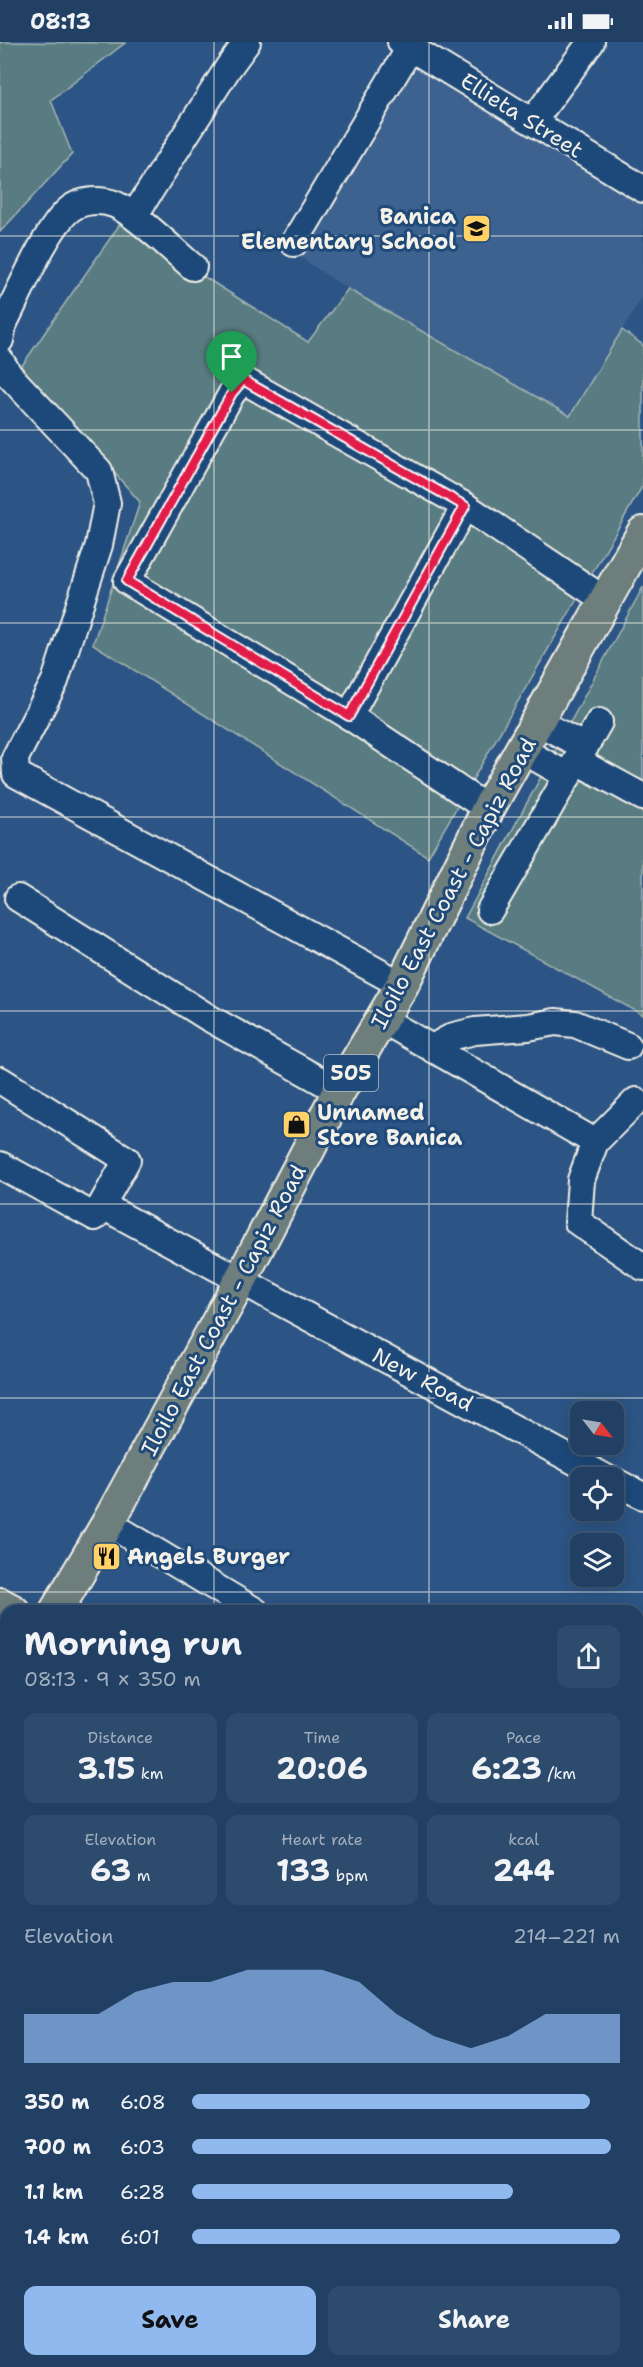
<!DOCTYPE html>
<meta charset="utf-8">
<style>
:root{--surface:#214064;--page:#2d4b6d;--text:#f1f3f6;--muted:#a2afbf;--line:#3e5978;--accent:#90b9f0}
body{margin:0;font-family:"Shantell Sans",sans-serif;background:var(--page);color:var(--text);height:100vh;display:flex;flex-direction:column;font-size:22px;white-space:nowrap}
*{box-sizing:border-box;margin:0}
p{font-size:20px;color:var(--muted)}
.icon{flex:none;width:33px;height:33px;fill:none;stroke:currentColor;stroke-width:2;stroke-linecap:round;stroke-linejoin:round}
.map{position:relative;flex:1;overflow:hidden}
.drawer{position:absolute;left:0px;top:1563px;width:644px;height:762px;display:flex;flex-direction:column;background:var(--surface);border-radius:18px 18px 0 0;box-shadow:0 3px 15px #0003,0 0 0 2px var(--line)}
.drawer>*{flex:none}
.needle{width:39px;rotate:121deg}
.tools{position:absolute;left:570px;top:1359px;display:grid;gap:12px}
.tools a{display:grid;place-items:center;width:54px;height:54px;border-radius:12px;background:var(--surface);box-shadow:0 3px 15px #0003,0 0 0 2px var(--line);font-size:30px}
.pin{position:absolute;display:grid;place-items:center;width:51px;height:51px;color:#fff;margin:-62px -26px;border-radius:50% 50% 50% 0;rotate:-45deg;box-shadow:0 0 6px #0007}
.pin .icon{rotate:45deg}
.round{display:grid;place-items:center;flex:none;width:63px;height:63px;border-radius:12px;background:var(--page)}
.head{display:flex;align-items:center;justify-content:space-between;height:102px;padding:0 24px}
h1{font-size:33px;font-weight:700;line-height:45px}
.stats{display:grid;grid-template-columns:repeat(3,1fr);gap:9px;height:102px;padding:6px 24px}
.stats div{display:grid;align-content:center;border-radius:12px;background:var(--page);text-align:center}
.stats b{font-size:30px;font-weight:700}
.stats small{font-size:16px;font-weight:400}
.stats p{font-size:16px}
.chart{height:168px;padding:12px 24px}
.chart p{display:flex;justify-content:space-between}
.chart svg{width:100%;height:108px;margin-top:6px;fill:var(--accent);opacity:.7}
.button{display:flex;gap:12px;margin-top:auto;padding:12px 24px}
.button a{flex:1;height:69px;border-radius:12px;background:var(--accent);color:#111;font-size:24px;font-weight:700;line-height:69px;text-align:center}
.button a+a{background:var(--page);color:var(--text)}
ul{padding:0 24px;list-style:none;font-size:20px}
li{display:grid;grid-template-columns:96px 72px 1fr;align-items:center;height:45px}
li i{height:15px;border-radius:8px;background:var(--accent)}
.status{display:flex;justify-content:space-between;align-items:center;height:42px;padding:0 30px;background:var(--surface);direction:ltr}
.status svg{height:16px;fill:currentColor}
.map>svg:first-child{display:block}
.built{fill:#3c6290}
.green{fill:#597c81;stroke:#a6b6b4;stroke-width:1.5}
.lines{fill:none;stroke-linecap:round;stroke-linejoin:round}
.minor-casing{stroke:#f4f1e8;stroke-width:30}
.major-casing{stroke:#f4f1e8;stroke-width:36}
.minor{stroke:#1f4a7a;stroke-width:26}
.major{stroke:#6d7e7c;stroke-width:32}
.route-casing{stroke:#fff;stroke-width:12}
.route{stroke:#e11d48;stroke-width:8}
.grid{fill:none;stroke:#f4f1e8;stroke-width:1.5;stroke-opacity:0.55}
.labels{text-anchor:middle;stroke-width:6;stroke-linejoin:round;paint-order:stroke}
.shield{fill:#1f4a7a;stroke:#b4bfc7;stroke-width:1.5}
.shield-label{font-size:21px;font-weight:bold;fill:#f4f1e8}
.street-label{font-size:22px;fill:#f4f1e8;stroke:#1f4a7a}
.poi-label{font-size:22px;font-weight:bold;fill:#f4f1e8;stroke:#1f4a7a;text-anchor:start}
</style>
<div class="status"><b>08:13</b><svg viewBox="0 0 49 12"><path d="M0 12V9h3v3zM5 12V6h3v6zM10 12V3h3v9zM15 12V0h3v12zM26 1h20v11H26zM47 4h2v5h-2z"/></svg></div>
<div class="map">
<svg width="643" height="2325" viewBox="0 0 643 2325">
<rect width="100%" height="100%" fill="#2c5585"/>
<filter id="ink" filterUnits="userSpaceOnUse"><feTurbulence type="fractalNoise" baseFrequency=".0167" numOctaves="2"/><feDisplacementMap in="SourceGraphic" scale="12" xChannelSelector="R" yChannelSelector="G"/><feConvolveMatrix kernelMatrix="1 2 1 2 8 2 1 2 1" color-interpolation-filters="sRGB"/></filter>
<g filter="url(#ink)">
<path class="built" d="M413,20L643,160V253L570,375L348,247L296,213Z"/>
<g class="green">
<path d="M0,0L125,1L51,58L72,112L0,190Z"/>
<path d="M120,182L308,300L348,247L570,374L622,288L643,303V443L428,815L93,602L140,460L21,325Z"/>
<path d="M643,545V973L465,876Z"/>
</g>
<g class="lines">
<defs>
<g id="minor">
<path d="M401,0L643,147"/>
<path d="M533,79L591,0"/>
<path d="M134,174L228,26L247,0"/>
<path d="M294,201L411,4"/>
<path d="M0,298L3,283C18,254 46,186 70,167C82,158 100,157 114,162C134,170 174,209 193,225"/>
<path d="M0,318L9,333L99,429L107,461L99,503L55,639L15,716L16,732L402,943"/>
<path d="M349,674L465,464"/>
<path d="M538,680L585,705"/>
<path d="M522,708L568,734"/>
<path d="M577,719L643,755"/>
<path d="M488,767L349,674L127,539L232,351L243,338L465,464L606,559"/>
<path d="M18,856L209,976L339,1049"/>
<path d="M490,868L599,680"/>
<path d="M383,978L595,1100"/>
<path d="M434,1008L441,1001L454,994L475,989L528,985L555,980L575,982L628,1004"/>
<path d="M0,1038L127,1118L95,1175L0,1123"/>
<path d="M636,1059L595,1100L581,1138L578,1180L643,1225"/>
<path d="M103,1164L606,1436"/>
<path d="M614,1439L643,1454"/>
<path d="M108,1481L255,1569"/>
<path d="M638,1823L643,1816"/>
<path d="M0,1903L6,1906"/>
<path d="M638,1991L643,1984"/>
<path d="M0,2001L6,1990"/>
<path d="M370,2325L374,2319"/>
<path d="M460,2325L465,2319"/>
</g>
<g id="major">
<path d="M0,1562L13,1569"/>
<path d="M56,1569L108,1481L240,1239L339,1049L402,943L488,767L643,491"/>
<path d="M0,1673L6,1662"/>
</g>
</defs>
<use href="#minor" class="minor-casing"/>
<use href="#major" class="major-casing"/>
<use href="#minor" class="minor"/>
<use href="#major" class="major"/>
</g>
</g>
<g class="lines" filter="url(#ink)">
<defs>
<path id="route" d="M243,338L465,464L349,674L127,539L232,351Z"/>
</defs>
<use href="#route" class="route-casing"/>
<use href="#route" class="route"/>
</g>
<path class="grid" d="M214,0V1569M429,0V1569M0,194H643M0,388H643M0,581H643M0,775H643M0,969H643M0,1162H643M0,1356H643M0,1550H643M0,1744H6M638,1744H643M0,1938H6M638,1938H643M0,2131H6M638,2131H643M214,2319V2325M429,2319V2325"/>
<defs>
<symbol id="school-square" viewBox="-11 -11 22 22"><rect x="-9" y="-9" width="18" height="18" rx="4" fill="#ffd166" stroke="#1f4a7a"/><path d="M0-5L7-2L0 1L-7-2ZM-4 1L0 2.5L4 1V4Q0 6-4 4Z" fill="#111"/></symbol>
<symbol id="shop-square" viewBox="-11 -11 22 22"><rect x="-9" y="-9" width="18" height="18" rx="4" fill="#ffd166" stroke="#1f4a7a"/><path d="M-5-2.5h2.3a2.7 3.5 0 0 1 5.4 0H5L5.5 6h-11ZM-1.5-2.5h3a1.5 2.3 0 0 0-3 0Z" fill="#111"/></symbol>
<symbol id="restaurant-square" viewBox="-11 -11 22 22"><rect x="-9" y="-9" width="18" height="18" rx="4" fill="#ffd166" stroke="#1f4a7a"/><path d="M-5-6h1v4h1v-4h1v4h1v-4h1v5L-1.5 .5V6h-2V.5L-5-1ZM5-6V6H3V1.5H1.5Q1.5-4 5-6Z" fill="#111"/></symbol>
</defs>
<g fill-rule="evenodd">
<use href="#school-square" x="460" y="170" width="33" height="33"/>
<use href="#shop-square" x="280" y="1066" width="33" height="33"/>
<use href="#restaurant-square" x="90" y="1498" width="33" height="33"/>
</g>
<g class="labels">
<rect class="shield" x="324" y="1013" width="54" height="36" rx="4.5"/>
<g class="shield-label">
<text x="351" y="1038">505</text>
</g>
<g class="street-label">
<text transform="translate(522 73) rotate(32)" y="8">Ellieta Street</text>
<text transform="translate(453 841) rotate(-62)" y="8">Iloilo East Coast - Capiz Road</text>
<text transform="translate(223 1268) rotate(-62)" y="8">Iloilo East Coast - Capiz Road</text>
<text transform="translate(423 1337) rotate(28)" y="8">New Road</text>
</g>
<g class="poi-label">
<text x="456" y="182" text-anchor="end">Banica<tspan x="456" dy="25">Elementary School</tspan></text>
<text x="317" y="1078">Unnamed<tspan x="317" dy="25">Store Banica</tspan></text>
<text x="127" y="1522">Angels Burger</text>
</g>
</g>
</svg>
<div class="tools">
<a><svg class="needle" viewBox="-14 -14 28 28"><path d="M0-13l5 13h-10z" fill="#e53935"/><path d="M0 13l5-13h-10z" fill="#a2afbf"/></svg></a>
<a><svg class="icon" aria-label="locate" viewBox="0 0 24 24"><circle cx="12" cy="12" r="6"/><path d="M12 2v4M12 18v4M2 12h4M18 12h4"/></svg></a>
<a><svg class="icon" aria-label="layers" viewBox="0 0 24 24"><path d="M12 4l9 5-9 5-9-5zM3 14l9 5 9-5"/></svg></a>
</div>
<div class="pin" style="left:232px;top:351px;background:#1e9e55"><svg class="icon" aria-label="arrive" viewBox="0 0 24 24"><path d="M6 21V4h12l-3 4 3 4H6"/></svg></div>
<section class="drawer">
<div class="head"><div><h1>Morning run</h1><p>08:13 · 9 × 350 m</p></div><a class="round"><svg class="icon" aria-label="share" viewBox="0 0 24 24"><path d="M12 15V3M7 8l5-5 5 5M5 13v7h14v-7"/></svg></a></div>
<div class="stats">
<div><p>Distance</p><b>3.15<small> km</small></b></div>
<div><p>Time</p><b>20:06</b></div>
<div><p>Pace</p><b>6:23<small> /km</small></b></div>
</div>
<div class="stats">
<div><p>Elevation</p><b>63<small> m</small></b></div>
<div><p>Heart rate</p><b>133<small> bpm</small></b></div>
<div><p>kcal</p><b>244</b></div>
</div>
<div class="chart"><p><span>Elevation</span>214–221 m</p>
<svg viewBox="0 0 160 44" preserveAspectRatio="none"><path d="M0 44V24L10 24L20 24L30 15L40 11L50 11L60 6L70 6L80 6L90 11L100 24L110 33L120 38L130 33L140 24L150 24L160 24V44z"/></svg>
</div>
<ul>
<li><b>350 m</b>6:08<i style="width:93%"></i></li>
<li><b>700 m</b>6:03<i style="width:98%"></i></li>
<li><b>1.1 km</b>6:28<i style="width:75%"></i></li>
<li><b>1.4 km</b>6:01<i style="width:100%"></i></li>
</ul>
<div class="button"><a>Save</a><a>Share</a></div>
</section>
</div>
